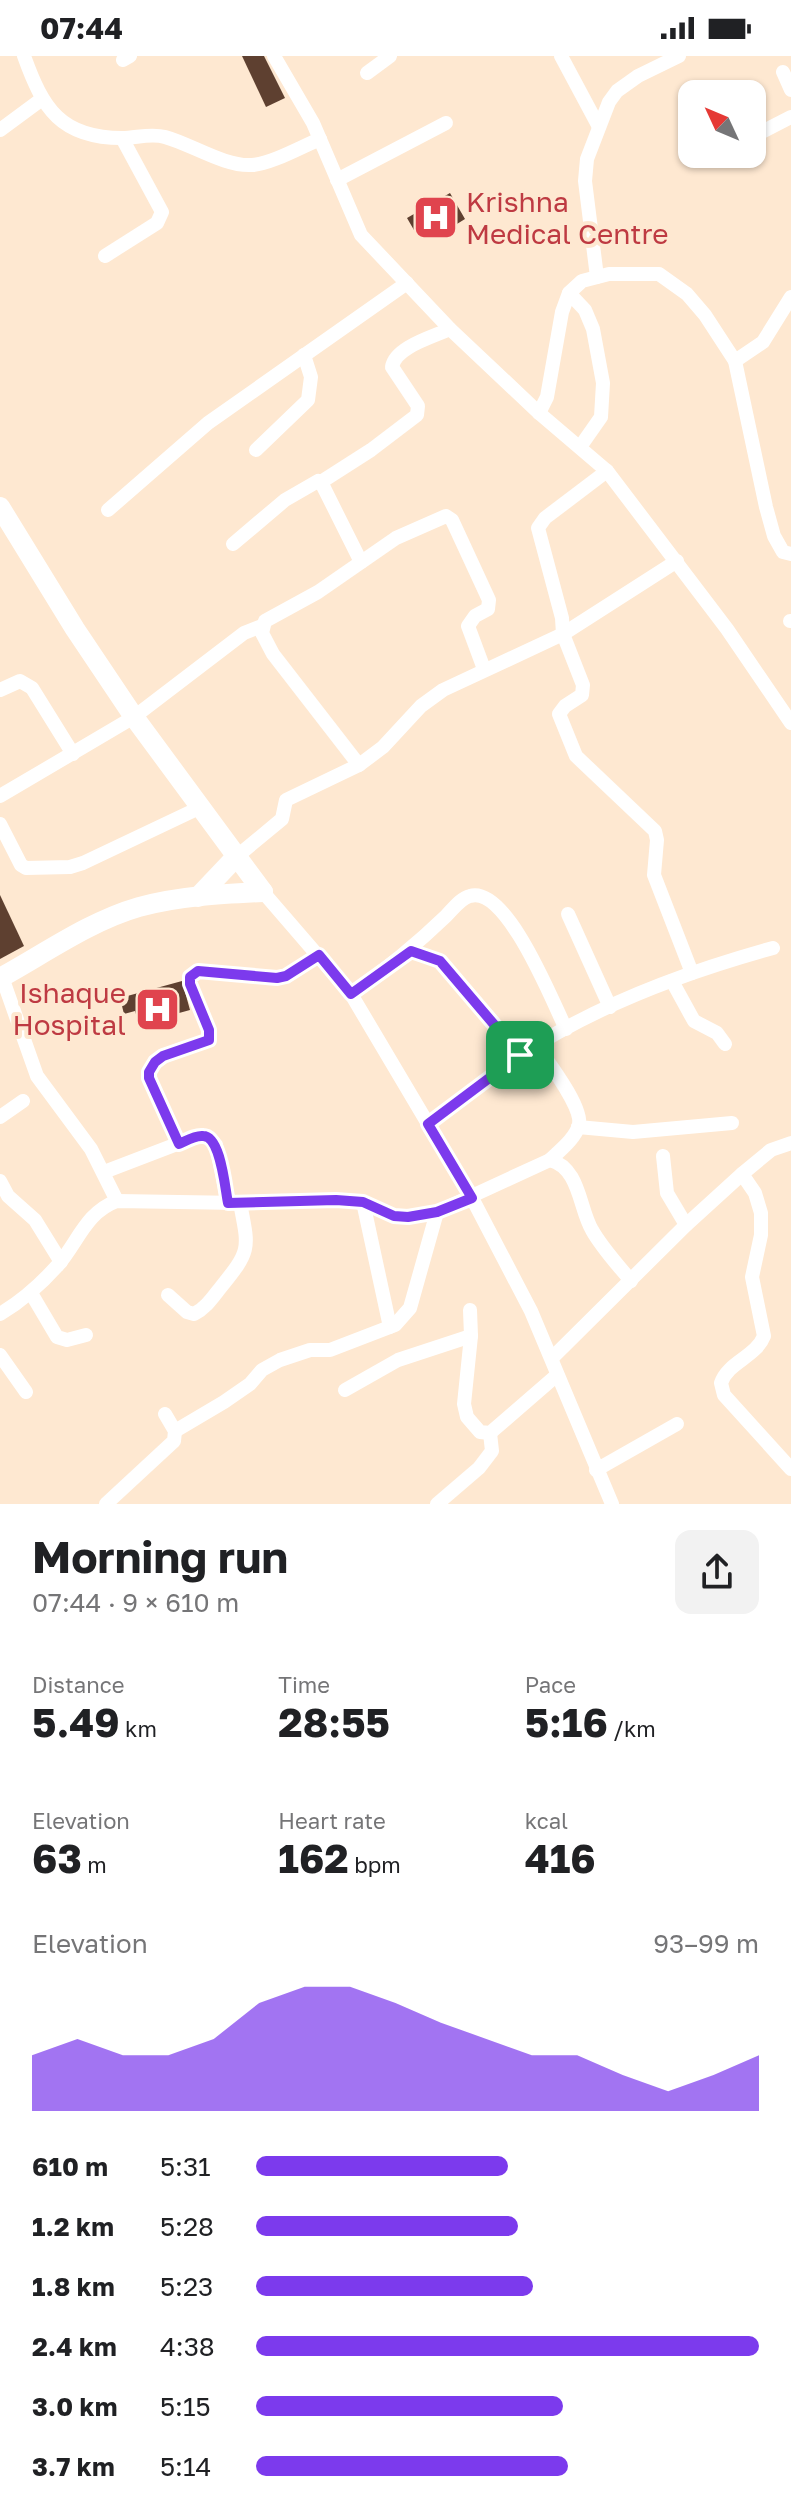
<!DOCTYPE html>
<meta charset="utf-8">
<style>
:root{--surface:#fff;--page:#f2f2f2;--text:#202124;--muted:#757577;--accent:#7c3aed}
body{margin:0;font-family:"Golos Text",sans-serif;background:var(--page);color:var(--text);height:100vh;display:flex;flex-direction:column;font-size:30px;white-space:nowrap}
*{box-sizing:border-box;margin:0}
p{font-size:26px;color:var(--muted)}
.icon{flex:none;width:44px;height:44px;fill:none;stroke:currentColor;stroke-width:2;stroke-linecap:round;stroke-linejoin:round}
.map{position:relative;height:1448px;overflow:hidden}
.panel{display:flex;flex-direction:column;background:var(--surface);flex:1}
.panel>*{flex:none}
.needle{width:52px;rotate:314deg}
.buttons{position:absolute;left:678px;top:24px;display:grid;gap:16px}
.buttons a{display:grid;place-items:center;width:88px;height:88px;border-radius:16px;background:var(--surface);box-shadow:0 2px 6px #0004;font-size:40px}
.pin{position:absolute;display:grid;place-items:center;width:68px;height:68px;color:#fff;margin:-34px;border-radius:16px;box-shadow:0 4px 12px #0006}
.round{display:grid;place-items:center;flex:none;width:84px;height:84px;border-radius:16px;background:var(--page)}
.overview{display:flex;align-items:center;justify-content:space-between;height:136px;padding:0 32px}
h1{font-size:44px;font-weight:700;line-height:60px}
.metrics{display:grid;grid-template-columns:repeat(3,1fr);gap:12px;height:136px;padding:8px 32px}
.metrics div{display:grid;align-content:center}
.metrics b{font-size:40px;font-weight:700}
.metrics small{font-size:22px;font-weight:400}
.metrics p{font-size:22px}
.chart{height:224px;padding:16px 32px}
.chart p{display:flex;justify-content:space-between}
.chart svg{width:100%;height:144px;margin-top:8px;fill:var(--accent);opacity:.7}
ul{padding:0 32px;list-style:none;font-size:26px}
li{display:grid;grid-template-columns:128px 96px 1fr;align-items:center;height:60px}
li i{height:20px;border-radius:10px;background:var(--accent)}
.status{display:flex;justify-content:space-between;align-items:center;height:56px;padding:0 40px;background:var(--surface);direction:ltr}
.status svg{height:22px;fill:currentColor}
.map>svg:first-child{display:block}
.building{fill:#5e4030}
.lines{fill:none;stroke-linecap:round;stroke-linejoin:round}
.minor{stroke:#fff;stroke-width:14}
.highway{stroke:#fff;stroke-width:20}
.route-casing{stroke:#fff;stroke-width:16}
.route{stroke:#7c3aed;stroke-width:10}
.labels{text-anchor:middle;stroke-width:8;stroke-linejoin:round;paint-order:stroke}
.health-label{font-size:28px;fill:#be3a42;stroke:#fee8d1;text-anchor:start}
</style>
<div class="status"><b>07:44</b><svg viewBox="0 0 49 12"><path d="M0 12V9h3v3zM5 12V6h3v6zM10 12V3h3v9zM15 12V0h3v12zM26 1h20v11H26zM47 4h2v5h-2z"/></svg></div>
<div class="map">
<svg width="791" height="1448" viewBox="0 0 791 1448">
<rect width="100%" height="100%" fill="#fee8d1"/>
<g class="building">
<path d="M242,0H264L285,42L266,51Z"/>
<path d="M450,137L465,163L444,176L439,168L418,181L407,162Z"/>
<path d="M0,839L24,890L0,903Z"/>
<path d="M182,925L190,954L139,968L135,955L124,958L120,942Z"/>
</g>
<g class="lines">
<g class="minor">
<path d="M24,0C43,53 61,82 122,82C136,82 151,77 165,81C191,88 225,111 252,109C271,108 301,91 320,83"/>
<path d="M274,0L313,67L361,179L450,273L539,357L607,415L727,573L791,667"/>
<path d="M561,0L599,71"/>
<path d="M123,4L130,0"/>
<path d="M783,16L791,34"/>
<path d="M367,17L390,0"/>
<path d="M0,74L42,43"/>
<path d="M752,81L791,61"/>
<path d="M337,124L446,67"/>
<path d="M105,200L157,167L162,156L122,82"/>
<path d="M597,221L585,125L587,103L609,46L617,35L638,20L679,0"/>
<path d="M569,237L585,254L593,273L603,327L601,361L580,391"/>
<path d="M735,305L763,286L791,241"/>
<path d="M539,357L547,341L562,256L569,237L582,225L609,218H659L687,238L705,259L735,305L766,451L774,480L783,496L791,498"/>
<path d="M256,394L308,344L311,321L304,299"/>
<path d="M607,415L545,462L538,472L562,562L563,578L583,629L582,639L565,650L559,658L576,700L655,775L657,784L654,819L692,917"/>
<path d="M321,426L371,394L417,359L418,350L392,311C395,291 433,281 450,273"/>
<path d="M108,454L208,367L407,227"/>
<path d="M233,488L285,444L318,425L323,430L361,506"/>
<path d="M790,565H791"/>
<path d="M0,634L20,625L32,632L73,698"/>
<path d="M359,709L273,598L262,577L265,565L318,536L396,482L446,460L452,464L489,544L488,553L475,560L468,570L484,613"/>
<path d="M0,740L134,661L244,577L262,570"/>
<path d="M0,768L21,809L26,812L70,811L83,807L199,752"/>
<path d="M235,802L282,763L286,744L359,709L383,691L421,650L443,634L563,578L677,505"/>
<path d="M263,836L351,938L472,1142L531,1255L612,1448"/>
<path d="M568,858L610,951"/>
<path d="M411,895L440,905L520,999"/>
<path d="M2,921L37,1020L91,1093L117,1145"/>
<path d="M672,925L694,965L717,977L725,988"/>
<path d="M351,938C385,914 416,889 446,860C453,853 461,842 470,840C507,829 553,947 566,973"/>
<path d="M537,990C548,1006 583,1051 579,1069C575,1083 559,1095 550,1104"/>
<path d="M0,1061L23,1045"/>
<path d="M428,1068C459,1046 489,1020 521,999C596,949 686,916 773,892"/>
<path d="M578,1071L633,1076L732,1067"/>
<path d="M179,1088L149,1022C150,995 189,993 209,984V974L190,928V921L198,915L277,922L286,920L319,899"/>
<path d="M663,1100L667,1137L686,1169"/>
<path d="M104,1116L198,1080L208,1081L216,1089L228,1147"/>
<path d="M742,1118L755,1137L761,1157V1179L752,1221L764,1280C756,1301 728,1306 721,1327L724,1339L791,1413"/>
<path d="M0,1125L8,1140L35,1164L61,1206"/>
<path d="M363,1146L390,1271"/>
<path d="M31,1237L57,1281L67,1284L86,1279"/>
<path d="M168,1239L187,1256L194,1258C206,1252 213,1241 221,1231C251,1194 249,1193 240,1147"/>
<path d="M470,1254L471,1280L464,1348L467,1361L480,1376L490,1377L557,1319"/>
<path d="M0,1258C22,1245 41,1228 58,1209C78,1186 86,1156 117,1145L240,1147L336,1144L363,1146L394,1160L408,1161L437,1156L550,1104C580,1112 579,1152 592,1174C602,1192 618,1209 631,1225"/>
<path d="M0,1299L26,1336"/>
<path d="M552,1302L686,1169L742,1118L771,1094L791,1087"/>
<path d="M345,1334L398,1304L471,1280"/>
<path d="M175,1375L224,1346L250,1328L262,1314L280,1304L310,1294H330L395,1269L410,1252L437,1156"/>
<path d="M596,1414L677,1368"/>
<path d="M106,1448L174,1385L175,1375L165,1358"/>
<path d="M437,1448L479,1412L492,1395L490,1377"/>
</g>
<g class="highway">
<path d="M0,451L75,573L134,661L263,836"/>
<path d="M198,841L235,802"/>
<path d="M0,922C44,898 90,865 139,851C179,840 221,838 263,836"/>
</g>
</g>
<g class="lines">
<defs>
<path id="route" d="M411,895L440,905L520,999L428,1068L472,1142L437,1156L408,1161L394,1160L363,1146L336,1144L228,1147C225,1133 221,1080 203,1080C195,1079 186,1085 179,1088L149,1022V1016L155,1006L163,1000L209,984V974L190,928V921L198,915L277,922L286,920L319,899L351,938Z"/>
</defs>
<use href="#route" class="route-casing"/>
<use href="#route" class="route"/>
</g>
<defs>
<symbol id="hospital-square" viewBox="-11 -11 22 22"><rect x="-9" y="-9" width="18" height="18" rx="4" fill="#e0444e" stroke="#fee8d1"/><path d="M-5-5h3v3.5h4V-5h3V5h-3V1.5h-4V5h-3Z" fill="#fff"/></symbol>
</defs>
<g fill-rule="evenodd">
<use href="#hospital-square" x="410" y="136" width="51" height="51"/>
<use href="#hospital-square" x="132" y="928" width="51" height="51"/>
</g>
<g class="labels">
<g class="health-label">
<text x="466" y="156">Krishna<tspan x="466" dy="32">Medical Centre</tspan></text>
<text x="126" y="947" text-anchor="end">Ishaque<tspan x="126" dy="32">Hospital</tspan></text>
</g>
</g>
</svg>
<div class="buttons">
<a><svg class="needle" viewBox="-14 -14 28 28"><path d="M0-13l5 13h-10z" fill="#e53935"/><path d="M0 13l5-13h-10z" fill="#757577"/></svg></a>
</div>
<div class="pin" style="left:520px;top:999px;background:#1e9e55"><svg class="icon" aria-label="arrive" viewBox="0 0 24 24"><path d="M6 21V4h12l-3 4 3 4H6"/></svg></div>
</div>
<section class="panel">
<div class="overview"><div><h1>Morning run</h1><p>07:44 · 9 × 610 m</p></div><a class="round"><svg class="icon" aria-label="share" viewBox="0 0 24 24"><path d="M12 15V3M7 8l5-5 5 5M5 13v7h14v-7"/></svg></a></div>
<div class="metrics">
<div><p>Distance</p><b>5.49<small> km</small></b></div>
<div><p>Time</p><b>28:55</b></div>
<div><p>Pace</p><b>5:16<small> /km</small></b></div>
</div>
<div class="metrics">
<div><p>Elevation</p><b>63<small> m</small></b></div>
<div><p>Heart rate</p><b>162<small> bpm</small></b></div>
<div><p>kcal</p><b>416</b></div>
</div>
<div class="chart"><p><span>Elevation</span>93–99 m</p>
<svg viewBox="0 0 160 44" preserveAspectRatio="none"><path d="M0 44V27L10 22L20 27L30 27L40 22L50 11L60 6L70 6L80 11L90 17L100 22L110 27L120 27L130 33L140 38L150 33L160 27V44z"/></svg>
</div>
<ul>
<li><b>610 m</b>5:31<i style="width:50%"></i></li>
<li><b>1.2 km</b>5:28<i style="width:52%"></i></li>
<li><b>1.8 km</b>5:23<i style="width:55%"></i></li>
<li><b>2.4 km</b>4:38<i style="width:100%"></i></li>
<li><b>3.0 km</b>5:15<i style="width:61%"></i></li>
<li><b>3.7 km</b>5:14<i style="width:62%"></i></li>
</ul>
</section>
